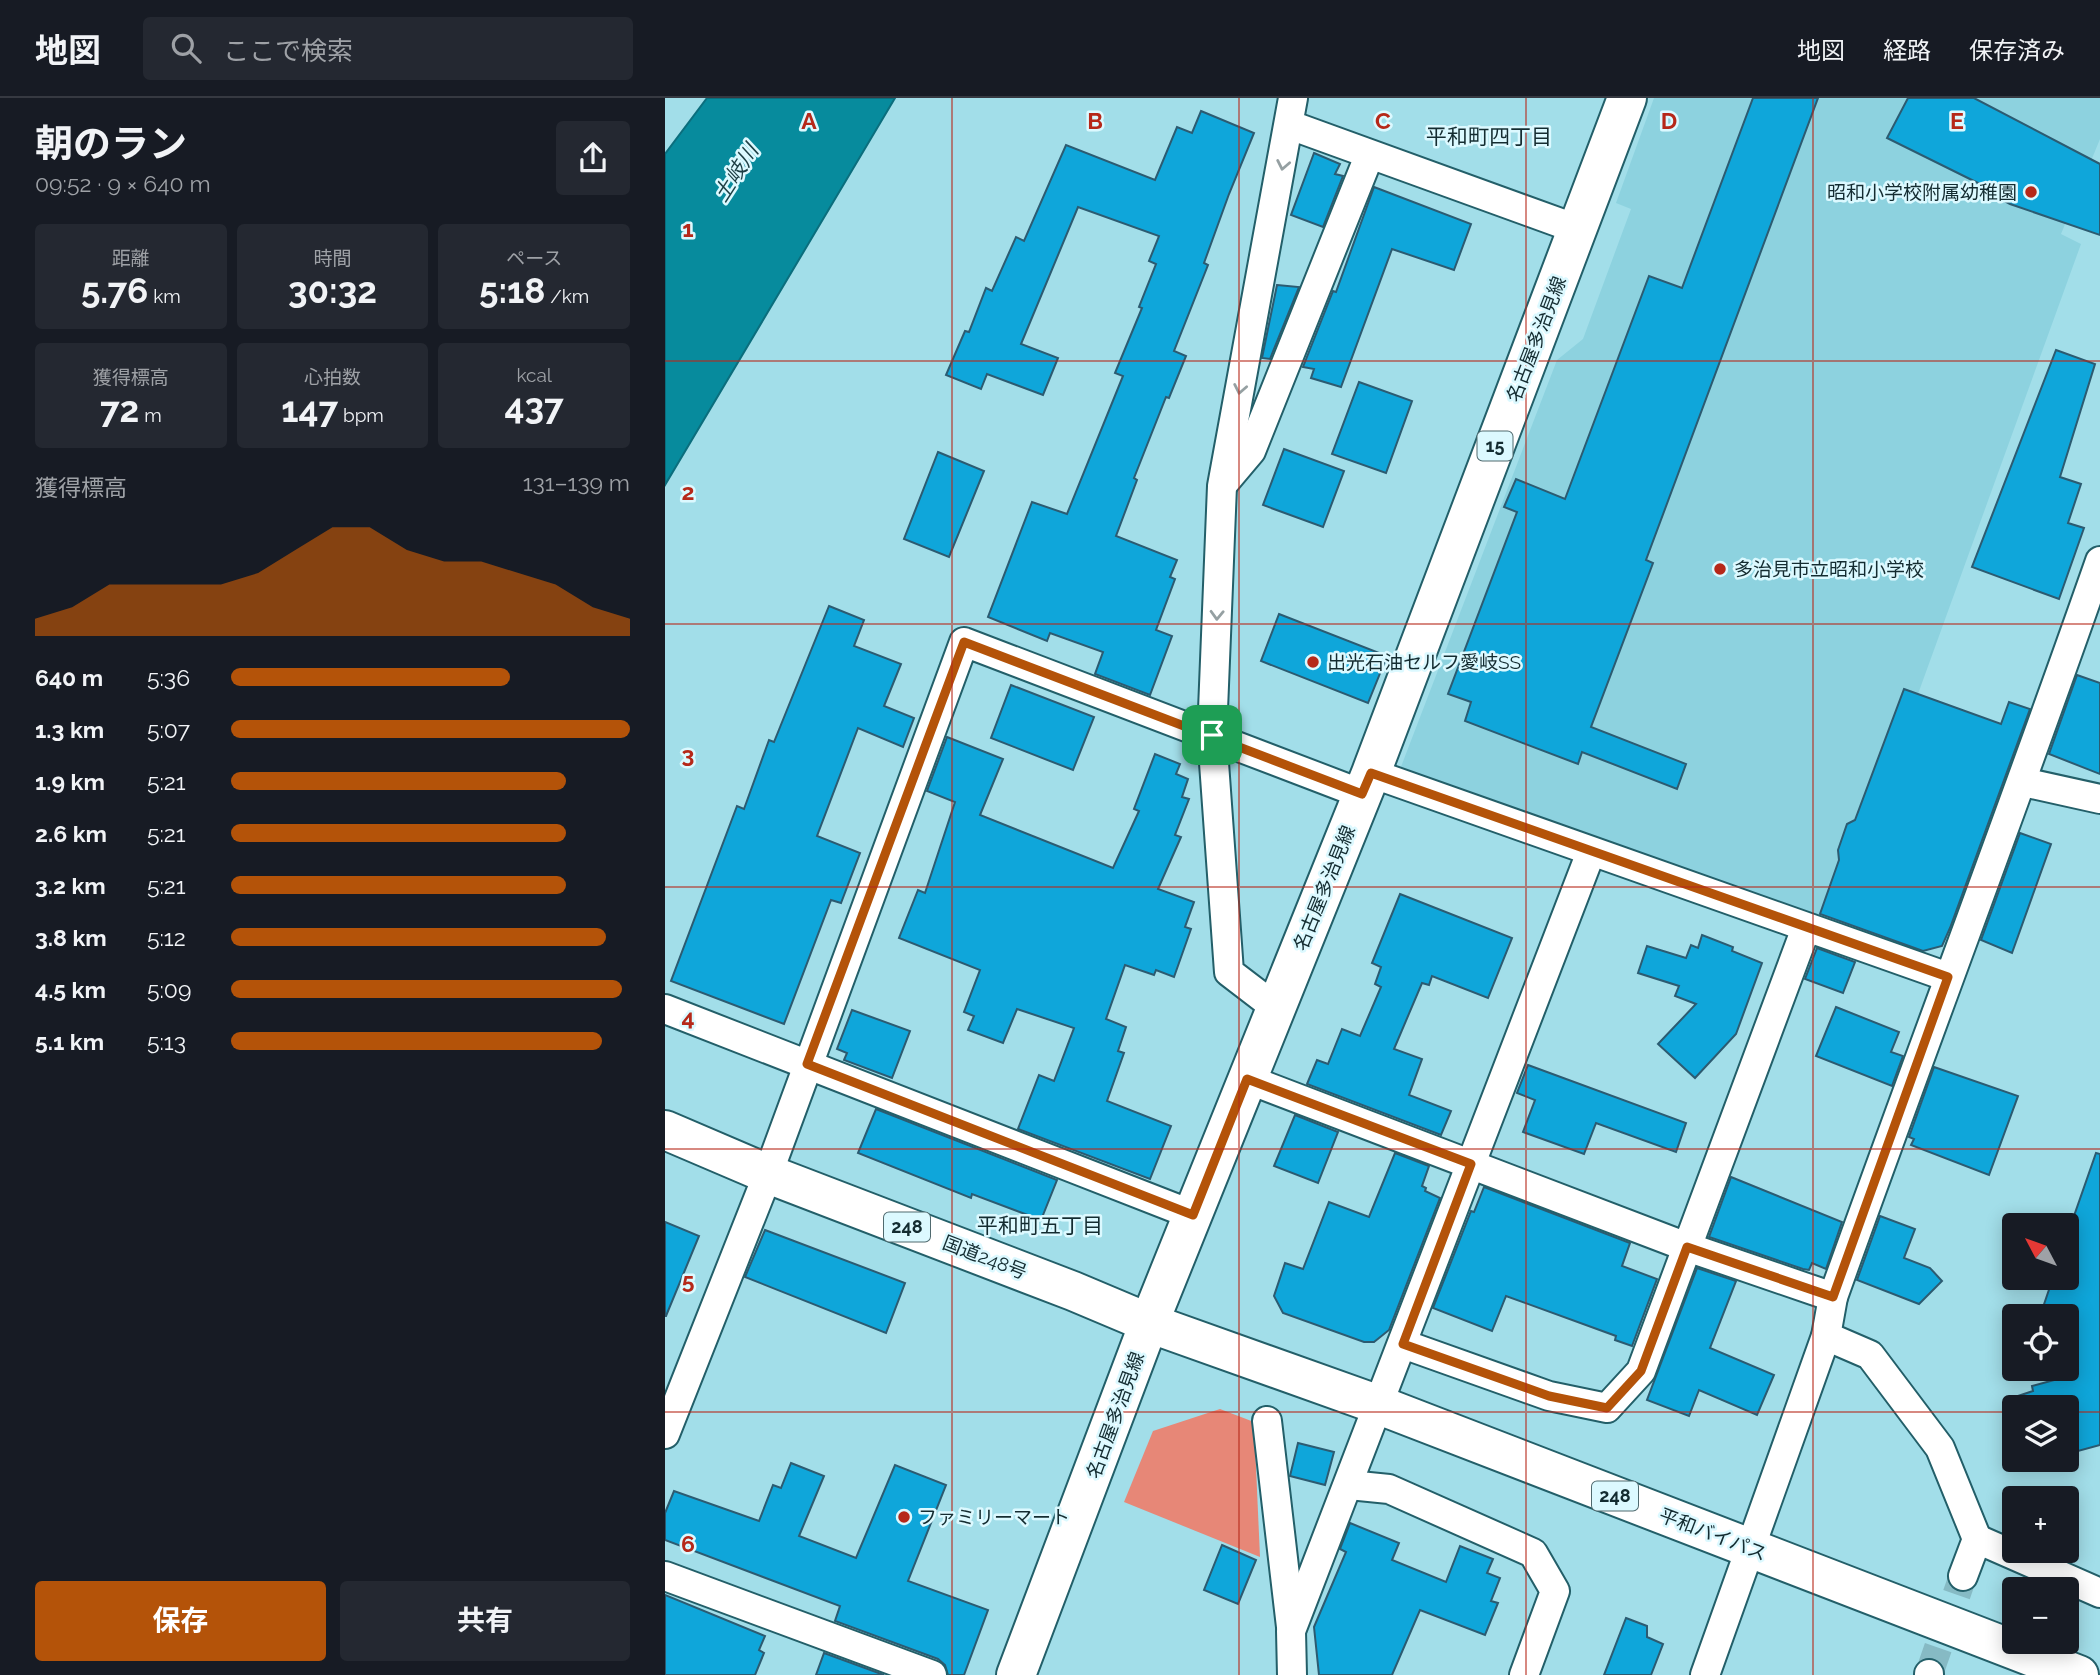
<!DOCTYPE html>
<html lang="ja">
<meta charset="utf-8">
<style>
:root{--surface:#171b24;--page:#242831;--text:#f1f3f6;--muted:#9ea1a6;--line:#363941;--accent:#b45309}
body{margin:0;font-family:Raleway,"Noto Sans JP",sans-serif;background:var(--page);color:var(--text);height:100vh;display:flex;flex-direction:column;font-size:26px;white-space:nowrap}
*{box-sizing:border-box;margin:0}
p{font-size:23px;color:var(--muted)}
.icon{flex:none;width:38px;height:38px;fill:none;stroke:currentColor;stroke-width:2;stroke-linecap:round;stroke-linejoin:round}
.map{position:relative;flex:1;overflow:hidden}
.panel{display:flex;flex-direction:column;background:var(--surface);width:665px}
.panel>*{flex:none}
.needle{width:46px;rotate:311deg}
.buttons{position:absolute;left:1337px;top:1115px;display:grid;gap:14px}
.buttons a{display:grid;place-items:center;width:77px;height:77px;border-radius:7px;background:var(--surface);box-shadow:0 4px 18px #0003;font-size:35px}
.pin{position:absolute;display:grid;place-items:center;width:60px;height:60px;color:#fff;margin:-30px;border-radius:14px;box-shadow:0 4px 10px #0006}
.round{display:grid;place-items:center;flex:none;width:74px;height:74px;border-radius:7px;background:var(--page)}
.headline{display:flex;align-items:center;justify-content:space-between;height:119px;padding:0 35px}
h1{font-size:38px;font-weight:700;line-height:52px}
.metrics{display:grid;grid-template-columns:repeat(3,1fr);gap:10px;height:119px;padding:7px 35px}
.metrics div{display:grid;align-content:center;border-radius:7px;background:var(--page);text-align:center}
.metrics b{font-size:35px;font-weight:700}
.metrics small{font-size:19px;font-weight:400}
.metrics p{font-size:19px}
.chart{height:196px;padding:14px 35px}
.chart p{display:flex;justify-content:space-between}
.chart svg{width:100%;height:126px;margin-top:7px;fill:var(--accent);opacity:.7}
.button{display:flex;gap:14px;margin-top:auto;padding:14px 35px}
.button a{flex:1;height:80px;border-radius:7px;background:var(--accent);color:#fff;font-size:28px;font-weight:700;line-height:80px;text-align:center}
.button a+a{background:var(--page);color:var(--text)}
ul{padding:0 35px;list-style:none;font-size:23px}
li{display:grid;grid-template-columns:112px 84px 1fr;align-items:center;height:52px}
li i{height:18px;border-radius:9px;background:var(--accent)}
header{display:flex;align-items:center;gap:42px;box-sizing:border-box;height:98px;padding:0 35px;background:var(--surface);border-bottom:2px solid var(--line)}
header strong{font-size:33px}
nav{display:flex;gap:38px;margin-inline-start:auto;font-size:24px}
.search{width:490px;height:63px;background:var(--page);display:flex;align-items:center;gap:18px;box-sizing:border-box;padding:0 24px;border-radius:7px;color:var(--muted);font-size:26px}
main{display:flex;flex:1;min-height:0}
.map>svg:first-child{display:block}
.built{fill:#8dd2df}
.green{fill:#e78777}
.water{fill:#078b9d;stroke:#0b6e7d;stroke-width:2}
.building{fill:#0fa6da;stroke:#2c5b71;stroke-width:2}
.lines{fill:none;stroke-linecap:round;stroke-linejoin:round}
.minor-tunnel{stroke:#86bac4;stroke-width:28;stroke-dasharray:28 14;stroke-linecap:butt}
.minor-casing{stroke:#235f69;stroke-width:32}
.primary-casing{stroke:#235f69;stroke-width:42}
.trunk-casing{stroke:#235f69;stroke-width:42}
.minor{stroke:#fff;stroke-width:28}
.primary{stroke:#fff;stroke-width:38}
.trunk{stroke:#fff;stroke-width:38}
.oneway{stroke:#95a0a2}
.route-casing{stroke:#fff;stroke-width:14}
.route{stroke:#b45309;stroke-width:9}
.grid{fill:none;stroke:#b62819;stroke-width:2;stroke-opacity:0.55}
.poi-dot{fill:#b62819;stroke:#dcf9ff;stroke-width:2.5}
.labels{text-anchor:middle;stroke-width:5;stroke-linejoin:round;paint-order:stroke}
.shield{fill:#dcf9ff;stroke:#506a6f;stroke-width:2}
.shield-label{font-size:18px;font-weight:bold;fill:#142c31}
.poi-label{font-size:19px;fill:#142c31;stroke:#dcf9ff;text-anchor:start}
.street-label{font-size:19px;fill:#142c31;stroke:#dcf9ff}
.neighbourhood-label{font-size:21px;fill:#142c31;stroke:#dcf9ff}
.water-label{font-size:21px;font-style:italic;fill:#1d3e44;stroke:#dcf9ff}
.grid-label{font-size:23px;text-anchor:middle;font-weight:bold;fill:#b62819;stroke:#dcf9ff;stroke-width:5;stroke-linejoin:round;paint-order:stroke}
</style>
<header>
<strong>地図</strong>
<div class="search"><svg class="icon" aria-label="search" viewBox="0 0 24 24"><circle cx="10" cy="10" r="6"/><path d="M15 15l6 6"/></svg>ここで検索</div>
<nav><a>地図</a><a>経路</a><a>保存済み</a></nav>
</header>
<main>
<section class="panel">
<div class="headline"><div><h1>朝のラン</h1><p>09:52 · 9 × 640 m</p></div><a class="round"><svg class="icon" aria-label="share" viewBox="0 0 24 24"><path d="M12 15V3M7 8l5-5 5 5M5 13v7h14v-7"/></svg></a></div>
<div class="metrics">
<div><p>距離</p><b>5.76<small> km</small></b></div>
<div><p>時間</p><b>30:32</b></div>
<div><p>ペース</p><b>5:18<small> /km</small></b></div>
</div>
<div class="metrics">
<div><p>獲得標高</p><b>72<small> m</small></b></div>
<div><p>心拍数</p><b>147<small> bpm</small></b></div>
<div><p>kcal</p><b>437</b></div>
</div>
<div class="chart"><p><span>獲得標高</span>131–139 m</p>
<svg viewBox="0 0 160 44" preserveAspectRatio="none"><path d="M0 44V38L10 34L20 26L30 26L40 26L50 26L60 22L70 14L80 6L90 6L100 14L110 18L120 18L130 22L140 26L150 34L160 38V44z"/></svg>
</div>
<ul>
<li><b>640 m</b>5:36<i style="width:70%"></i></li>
<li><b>1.3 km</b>5:07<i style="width:100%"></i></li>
<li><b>1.9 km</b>5:21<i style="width:84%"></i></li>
<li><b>2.6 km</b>5:21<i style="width:84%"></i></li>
<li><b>3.2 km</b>5:21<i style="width:84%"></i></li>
<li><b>3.8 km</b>5:12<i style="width:94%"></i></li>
<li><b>4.5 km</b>5:09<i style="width:98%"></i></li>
<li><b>5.1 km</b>5:13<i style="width:93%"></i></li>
</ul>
<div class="button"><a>保存</a><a>共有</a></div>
</section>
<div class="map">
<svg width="1435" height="1577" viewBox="0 0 1435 1577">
<rect width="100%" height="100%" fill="#a2dee9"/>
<path class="built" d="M989,0H1435V41L1396,136L1416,146L1253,596L1354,633L1277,848L1256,853L1120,805L912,738L734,674L892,262L918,241L966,111L951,105Z"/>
<path class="green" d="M555,1311L589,1324L595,1459L459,1404L488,1333Z"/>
<path class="water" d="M42,0H230L0,387V56Z"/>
<g class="building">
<path d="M1088,0H1153L981,462L988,465L926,629L1021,666L1012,691L917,654L913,666L800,623L806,604L783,596L852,414L839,409L851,381L900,401L984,178L1017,190Z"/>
<path d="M1243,0H1309L1435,66V137L1345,106L1315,90L1317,87L1222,40Z"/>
<path d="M536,13L589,35L564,96L539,165L543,167L509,253L521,258L504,300L501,299L469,380L472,382L451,438L512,462L505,479L510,481L491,532L507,538L485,597L430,576L438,554L385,535L382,543L323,519L367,404L402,416L458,278L450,275L477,210L474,209L491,166L484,163L494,138L413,109L356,246L393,260L378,297L322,276L316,291L281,277L300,233L304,234L321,190L327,193L351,139L359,143L401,47L490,82L512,29L527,35Z"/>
<path d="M649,55L675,66L670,76L678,78L658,129L626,117Z"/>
<path d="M709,89L806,126L789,172L727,151L676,289L646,280L649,271L638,269L668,193L671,194Z"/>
<path d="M612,187L634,189L605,261L597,260Z"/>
<path d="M1391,252L1430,266L1395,379L1416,386L1403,425L1419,430L1394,501L1307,469Z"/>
<path d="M694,284L747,303L721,375L667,356Z"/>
<path d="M619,351L679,373L658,429L598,407Z"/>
<path d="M273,354L319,373L284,459L239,441Z"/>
<path d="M164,508L199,522L189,548L236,566L219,608L249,620L238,649L193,630L152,738L195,755L176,805L166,802L119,926L6,883L72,708L79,711L104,642L109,644Z"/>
<path d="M614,516L722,558L703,605L596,563Z"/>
<path d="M1412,577L1435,585V676L1384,656Z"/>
<path d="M346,587L429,619L408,672L326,640Z"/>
<path d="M1239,591L1336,626L1344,604L1365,611L1285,830L1277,848L1258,853L1155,816L1174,762L1173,752L1182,726L1190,722Z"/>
<path d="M282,639L338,661L315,717L448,770L474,713L469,711L490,656L515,666L511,676L523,681L517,699L524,701L510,737L516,739L493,791L529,804L520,829L526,831L509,879L491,872L489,877L460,867L441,921L461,929L453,953L459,955L442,1003L506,1028L485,1081L353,1031L374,977L389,983L409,930L352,911L338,945L303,932L309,918L299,914L315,872L234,840L253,792L260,795L290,704L262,693Z"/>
<path d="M1355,735L1386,746L1347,855L1316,842Z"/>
<path d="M735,796L847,840L823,900L767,878L764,887L757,885L729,951L757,961L744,997L786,1013L776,1037L642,986L652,962L663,966L677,931L695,938L716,889L710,886L716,869L707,865Z"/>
<path d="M1037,837L1068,849L1067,853L1097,865L1071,936L1030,980L993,946L1031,906L1010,898L1014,888L973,875L982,848L1021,860L1026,847L1033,850Z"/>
<path d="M1152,850L1190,864L1178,895L1140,881Z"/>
<path d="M1171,909L1234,934L1226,954L1238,958L1227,988L1151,958Z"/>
<path d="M187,912L245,933L227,980L179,962L182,955L172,951Z"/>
<path d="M863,967L1021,1025L1011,1054L931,1025L919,1056L858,1034L870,1002L852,995Z"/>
<path d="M1269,969L1353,998L1324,1077L1246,1047L1249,1041L1244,1039Z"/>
<path d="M211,1011L392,1082L376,1122L307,1096L306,1100L193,1055Z"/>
<path d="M630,1017L673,1034L653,1085L609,1068Z"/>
<path d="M730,1055L764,1068L757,1088L761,1090L760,1093L775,1100L724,1232L709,1244H699L618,1215L609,1198L620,1165L638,1171L664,1104L704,1119Z"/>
<path d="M1431,1055L1435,1056V1347L1402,1356V1309H1349V1317L1344,1301L1368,1293L1367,1288L1393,1281L1381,1270H1402V1218H1375L1388,1180H1402V1138Z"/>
<path d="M1066,1079L1177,1124L1161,1171L1147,1165L1144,1172L1138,1171L1044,1139Z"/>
<path d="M819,1089L965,1145L957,1168L992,1181L967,1248L950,1242L951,1238L841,1198L827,1233L768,1210L806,1113L809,1114Z"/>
<path d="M1215,1118L1250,1131L1239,1160L1265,1170L1277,1183L1254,1206L1192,1182Z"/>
<path d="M0,1124L34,1138L1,1218H0Z"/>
<path d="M100,1132L240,1185L221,1235L80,1179Z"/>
<path d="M1032,1170L1071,1183L1045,1250L1109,1277L1092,1317L1034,1292L1024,1318L982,1302Z"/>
<path d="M633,1345L669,1354L660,1387L625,1378Z"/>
<path d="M126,1365L159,1378L134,1438L191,1460L230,1367L281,1387L243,1483L323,1512L299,1577H283L280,1567L273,1561L170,1523L175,1508L0,1442V1415L9,1393L94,1423L108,1387L116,1390Z"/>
<path d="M685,1425L734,1445L727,1462L781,1484L795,1448L828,1461L822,1475L835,1480L826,1503L833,1505L820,1537L755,1512L727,1577H654L649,1529L681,1454L675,1451Z"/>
<path d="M557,1447L591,1462L573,1506L539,1492Z"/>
<path d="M0,1497L100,1538L94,1552L99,1555L90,1577H0Z"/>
<path d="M961,1520L982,1528V1539L998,1546L986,1577H939Z"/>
<path d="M159,1555L219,1577H151Z"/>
</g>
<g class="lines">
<path class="minor-tunnel" d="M1264,1576L1298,1478"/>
<defs>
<g id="minor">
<path d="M625,27L912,131"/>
<path d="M559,385L586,353L704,58"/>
<path d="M706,675L1283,879"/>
<path d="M1358,684L1435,701"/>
<path d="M611,910L564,874L547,637L557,388L628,0"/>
<path d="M0,911L528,1117"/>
<path d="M582,981L1022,1149L1168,1199"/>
<path d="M1161,1238L1205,1257L1275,1350L1312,1441L1298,1478"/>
<path d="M738,1246L884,1298L942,1310L976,1273L1141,830"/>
<path d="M602,1323L626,1529"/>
<path d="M0,1336L103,1076L299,544L697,696"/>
<path d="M684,1387L724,1391L868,1455L890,1493L859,1577"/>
<path d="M1312,1441L1435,1495"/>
<path d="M0,1478L267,1577"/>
<path d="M627,1577L626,1533L926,754"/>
<path d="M1040,1577L1161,1238L1168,1199C1256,953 1349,709 1435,463"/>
<path d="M1264,1577V1576"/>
</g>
<path id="primary" d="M351,1577L484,1225L706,675L962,0"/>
<path id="trunk" d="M0,1032L103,1076L408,1193L484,1225L714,1307L1414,1577"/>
</defs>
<use href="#minor" class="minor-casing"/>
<use href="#primary" class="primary-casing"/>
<use href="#trunk" class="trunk-casing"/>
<use href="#minor" class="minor"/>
<use href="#primary" class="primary"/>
<use href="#trunk" class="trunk"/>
</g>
<defs><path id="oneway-chevron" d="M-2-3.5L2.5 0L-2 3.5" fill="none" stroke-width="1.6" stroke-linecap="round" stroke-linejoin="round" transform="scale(1.75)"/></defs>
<g class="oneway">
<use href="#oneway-chevron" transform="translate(618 67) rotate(101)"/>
<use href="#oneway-chevron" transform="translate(575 291) rotate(101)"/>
<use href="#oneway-chevron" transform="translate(552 517) rotate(92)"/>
</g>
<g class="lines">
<defs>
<path id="route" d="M299,544L697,696L706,675L1283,879L1168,1199L1022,1149L976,1273L942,1310L884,1298L738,1246L806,1066L582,981L528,1117L142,966Z"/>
</defs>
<use href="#route" class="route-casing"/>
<use href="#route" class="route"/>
</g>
<path class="grid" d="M287,0V1577M574,0V1577M861,0V1577M1148,0V1577M0,263H1435M0,526H1435M0,789H1435M0,1051H1435M0,1314H1349M1402,1314H1435"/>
<g class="poi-dot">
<circle cx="1366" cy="94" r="7"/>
<circle cx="1055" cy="471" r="7"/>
<circle cx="648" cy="564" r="7"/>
<circle cx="239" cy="1419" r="7"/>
</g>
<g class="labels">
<g class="shield">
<rect x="812.5" y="333.5" width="35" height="29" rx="5"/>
<rect x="219" y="1114.5" width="46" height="29" rx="5"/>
<rect x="927" y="1383.5" width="46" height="29" rx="5"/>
</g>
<g class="shield-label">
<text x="830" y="354">15</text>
<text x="242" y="1135">248</text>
<text x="950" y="1404">248</text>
</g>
<g class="poi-label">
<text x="1352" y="101" text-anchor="end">昭和小学校附属幼稚園</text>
<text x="1069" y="478">多治見市立昭和小学校</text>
<text x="662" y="571">出光石油セルフ愛岐SS</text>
<text x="253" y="1426">ファミリーマート</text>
</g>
<g class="street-label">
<text transform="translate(871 241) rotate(-69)" y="7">名古屋多治見線</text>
<text transform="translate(659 790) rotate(-68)" y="7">名古屋多治見線</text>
<text transform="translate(320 1159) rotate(21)" y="7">国道248号</text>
<text transform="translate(450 1317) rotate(-70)" y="7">名古屋多治見線</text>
<text transform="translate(1048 1436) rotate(21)" y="7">平和バイパス</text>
</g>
<g class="neighbourhood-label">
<text x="824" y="46">平和町四丁目</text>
<text x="375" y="1135">平和町五丁目</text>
</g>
<g class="water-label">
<text transform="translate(71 75) rotate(-57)" y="7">土岐川</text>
</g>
</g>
<g class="grid-label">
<text x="144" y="31">A</text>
<text x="430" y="31">B</text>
<text x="718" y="31">C</text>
<text x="1004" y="31">D</text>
<text x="1292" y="31">E</text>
<text x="23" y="139">1</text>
<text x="23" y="402">2</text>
<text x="23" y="665">3</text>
<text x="23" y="928">4</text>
<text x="23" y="1191">5</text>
<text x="23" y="1454">6</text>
</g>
</svg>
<div class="buttons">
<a><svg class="needle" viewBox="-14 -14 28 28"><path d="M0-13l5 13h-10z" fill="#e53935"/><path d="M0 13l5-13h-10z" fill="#9ea1a6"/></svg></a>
<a><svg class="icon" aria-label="locate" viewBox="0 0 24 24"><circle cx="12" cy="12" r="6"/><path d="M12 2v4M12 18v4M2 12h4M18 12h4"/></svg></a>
<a><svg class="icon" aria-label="layers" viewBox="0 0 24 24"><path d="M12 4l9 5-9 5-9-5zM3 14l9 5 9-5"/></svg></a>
<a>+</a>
<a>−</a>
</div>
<div class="pin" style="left:547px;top:637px;background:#1e9e55"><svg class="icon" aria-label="arrive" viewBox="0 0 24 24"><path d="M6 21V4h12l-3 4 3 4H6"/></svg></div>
</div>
</main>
